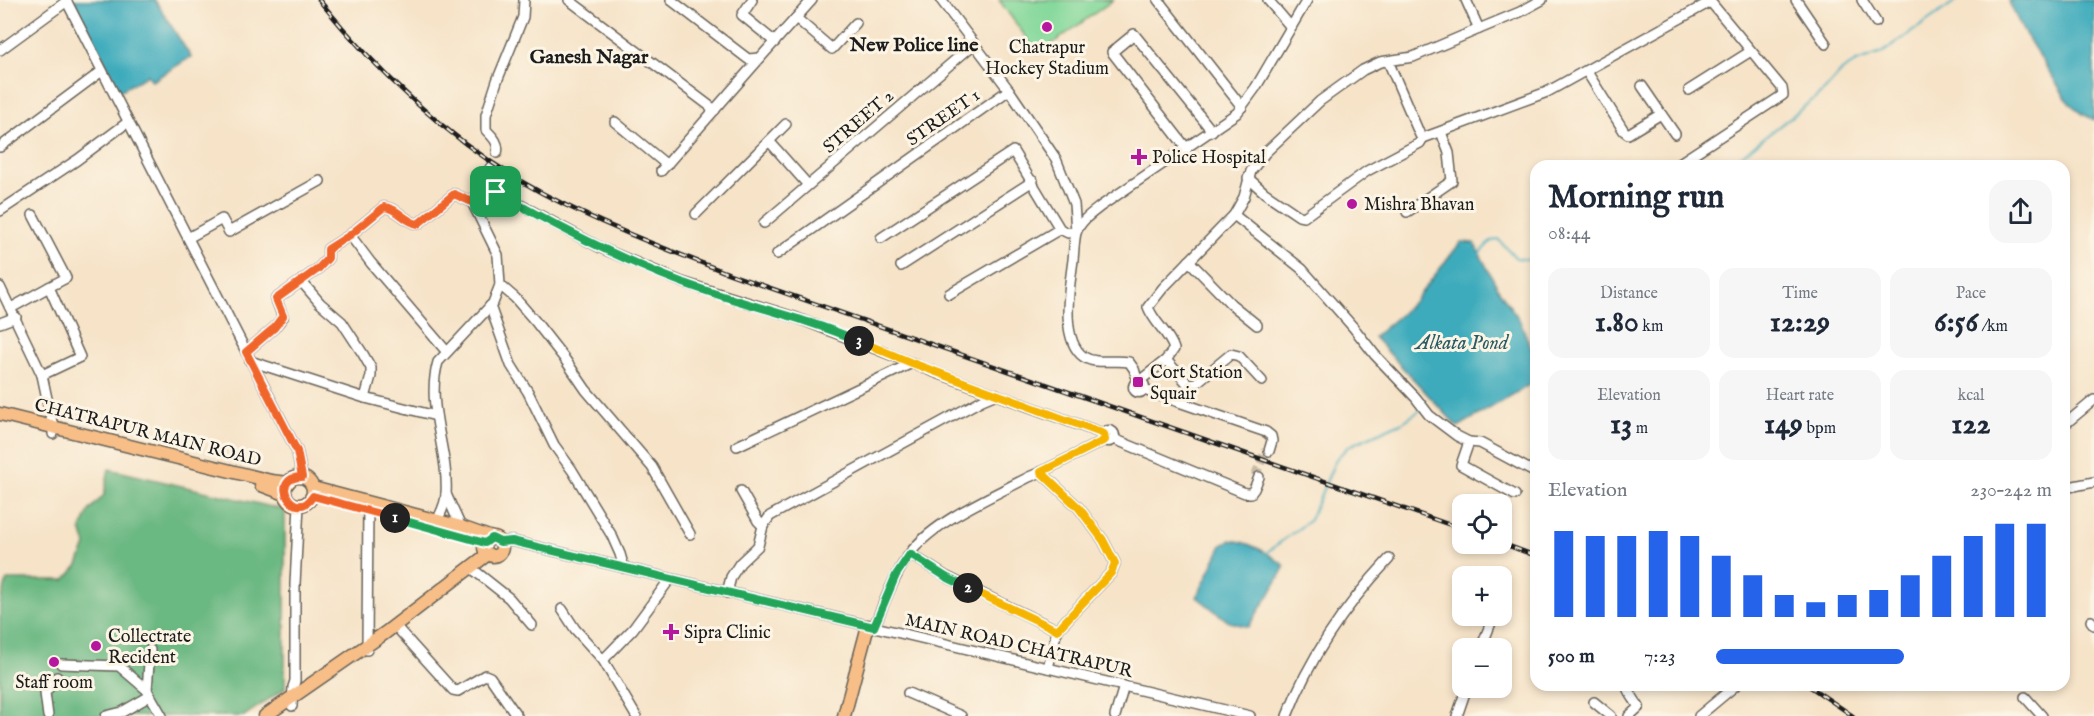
<!DOCTYPE html>
<meta charset="utf-8">
<style>
:root{--surface:#fff;--page:#f6f6f7;--text:#1f2937;--muted:#747a83;--accent:#2563eb}
body{margin:0;font-family:"IM FELL English",serif;background:var(--page);color:var(--text);height:100vh;display:flex;flex-direction:column;font-size:22px;white-space:nowrap}
*{box-sizing:border-box;margin:0}
p{font-size:20px;color:var(--muted)}
.icon{flex:none;width:33px;height:33px;fill:none;stroke:currentColor;stroke-width:2;stroke-linecap:round;stroke-linejoin:round}
.map{position:relative;flex:1;overflow:hidden}
.sheet{position:absolute;left:1530px;top:160px;width:540px;height:531px;display:flex;flex-direction:column;background:var(--surface);border-radius:18px;box-shadow:0 3px 9px #0003}
.sheet>*{flex:none}
.fabs{position:absolute;left:1452px;top:494px;display:grid;gap:12px}
.fabs a{display:grid;place-items:center;width:60px;height:60px;border-radius:12px;background:var(--surface);box-shadow:0 3px 9px #0003;font-size:30px}
.pin{position:absolute;display:grid;place-items:center;width:51px;height:51px;color:#fff;margin:-26px;border-radius:12px;box-shadow:0 3px 9px #0006}
.km{position:absolute;width:30px;height:30px;margin:-15px;border-radius:50%;background:#222;color:#fff;font-size:16px;line-height:30px;text-align:center}
.round{display:grid;place-items:center;flex:none;width:63px;height:63px;border-radius:18px;background:var(--page)}
.headline{display:flex;align-items:center;justify-content:space-between;height:102px;padding:0 18px}
h1{font-size:33px;font-weight:700;line-height:45px}
.stats{display:grid;grid-template-columns:repeat(3,1fr);gap:9px;height:102px;padding:6px 18px}
.stats div{display:grid;align-content:center;border-radius:15px;background:var(--page);text-align:center}
.stats b{font-size:30px;font-weight:700}
.stats small{font-size:16px;font-weight:400}
.stats p{font-size:16px}
.chart{height:168px;padding:12px 18px}
.chart p{display:flex;justify-content:space-between}
.chart svg{width:100%;height:108px;margin-top:6px;stroke:var(--accent);stroke-width:6}
ul{padding:0 18px;list-style:none;font-size:20px}
li{display:grid;grid-template-columns:96px 72px 1fr;align-items:center;height:45px}
li i{height:15px;border-radius:8px;background:var(--accent)}
.map>svg:first-child{display:block}
.green{fill:#83d89a;stroke:#507a5b;stroke-width:1.5}
.forest{fill:#6ab882;stroke:#436a4f;stroke-width:1.5}
.water{fill:#3eabbc;stroke:#2d646c;stroke-width:1.5}
.lines{fill:none;stroke-linecap:round;stroke-linejoin:round}
.stream{stroke:#3eabbc;stroke-width:2}
.minor-tunnel{stroke:#cabba6;stroke-width:9;stroke-dasharray:9 4.5;stroke-linecap:butt}
.minor-casing{stroke:#686258;stroke-width:12}
.major-casing{stroke:#686258;stroke-width:15}
.minor{stroke:#fff;stroke-width:9}
.major{stroke:#f7be87;stroke-width:12}
.rail-casing{stroke:#1c1c1c;stroke-width:4.5}
.rail{stroke:#fcf5e5;stroke-width:2;stroke-dasharray:7;stroke-linecap:butt}
.split-1-casing{stroke:#fff;stroke-width:12}
.split-2-casing{stroke:#fff;stroke-width:12}
.split-3-casing{stroke:#fff;stroke-width:12}
.split-4-casing{stroke:#fff;stroke-width:12}
.split-1{stroke:#f0652b;stroke-width:8}
.split-2{stroke:#22a559;stroke-width:8}
.split-3{stroke:#f5b400;stroke-width:8}
.split-4{stroke:#22a559;stroke-width:8}
.poi-dot{fill:#b5179e;stroke:#fcf5e5;stroke-width:2}
.labels{text-anchor:middle;stroke-width:6;stroke-linejoin:round;paint-order:stroke}
.poi-label{font-size:18px;fill:#1c1c1c;stroke:#fcf5e5;text-anchor:start}
.street-label{font-size:18px;fill:#1c1c1c;stroke:#fcf5e5}
.neighbourhood-label{font-size:20px;font-weight:bold;fill:#1c1c1c;stroke:#fcf5e5}
.water-label{font-size:20px;font-style:italic;fill:#2b5c64;stroke:#fcf5e5}
</style>
<div class="map">
<svg width="2094" height="716" viewBox="0 0 2094 716">
<rect width="100%" height="100%" fill="#fcf5e5"/>
<filter id="ink" filterUnits="userSpaceOnUse"><feTurbulence type="fractalNoise" baseFrequency=".0167" numOctaves="2"/><feDisplacementMap in="SourceGraphic" scale="12" xChannelSelector="R" yChannelSelector="G"/><feConvolveMatrix kernelMatrix="1 2 1 2 8 2 1 2 1" color-interpolation-filters="sRGB"/></filter>
<filter id="wash" filterUnits="userSpaceOnUse"><feTurbulence type="fractalNoise" baseFrequency=".008" numOctaves="4" result="noise"/><feDisplacementMap in="SourceGraphic" scale="24" xChannelSelector="R" yChannelSelector="G"/><feGaussianBlur stdDeviation="1.35" result="paint"/><feColorMatrix in="noise" values="0 0 0 0 0 0 0 0 0 0 0 0 0 0 0 0 0 1.4 0 .05"/><feComposite in="paint" operator="in"/></filter>
<g filter="url(#wash)">
<rect width="100%" height="100%" fill="#f6e3c8"/>
<path class="green" d="M999,0H1113L1038,54Z"/>
<path class="forest" d="M109,469L285,510V688L244,716H0V604L7,580H65L78,565L86,545L81,529L89,511L104,495Z"/>
<g class="water">
<path d="M73,0H155L191,57L152,81L148,75L120,91Z"/>
<path d="M2008,0H2094V120L2083,114L2069,103L2022,29Z"/>
<path d="M1461,242L1474,243L1500,292L1519,319L1536,359V381L1458,427L1374,337L1400,315L1416,299Z"/>
<path d="M1231,540C1253,543 1268,553 1285,566L1269,595L1248,627L1229,622L1197,597L1222,545Z"/>
</g>
<g class="lines">
<g class="stream">
<path d="M1728,166L1824,91L1843,70L1856,62L1882,53L1957,0"/>
<path d="M1478,255L1491,241L1499,240L1516,258L1536,261"/>
<path d="M1266,553L1310,520L1336,459L1349,446L1403,422L1422,409"/>
</g>
</g>
</g>
<g filter="url(#ink)">
<g class="lines">
<path class="minor-tunnel" d="M1255,476L1266,450"/>
<defs>
<g id="minor">
<path d="M66,0L297,451L302,477"/>
<path d="M569,0L715,110"/>
<path d="M671,0L748,59L760,58L812,0"/>
<path d="M752,0L742,15L775,42"/>
<path d="M1158,0L1242,107"/>
<path d="M1268,0L1291,27"/>
<path d="M1307,0L1256,87L1237,113L1101,206C1092,213 1080,221 1076,233C1074,241 1074,251 1073,260C1070,284 1059,340 1084,357C1096,365 1115,359 1129,362L1134,369L1138,382L1166,360L1174,349C1169,333 1154,323 1148,307L1163,288L1234,215L1244,197L1251,171L1265,153L1320,101L1363,70L1380,62L1413,57L1479,29L1466,0"/>
<path d="M1796,0L1826,44"/>
<path d="M1862,0L1876,22"/>
<path d="M796,18L832,49L856,23"/>
<path d="M1479,29L1520,12L1542,0"/>
<path d="M0,50L67,1"/>
<path d="M1388,61L1420,135L1423,138L1547,92L1710,2"/>
<path d="M1587,72L1624,131L1628,134L1661,114"/>
<path d="M1642,86L1675,134"/>
<path d="M1689,90L1751,51"/>
<path d="M615,122L667,165"/>
<path d="M769,141L808,185"/>
<path d="M0,147L102,71"/>
<path d="M1187,149L1112,52L1134,34L1212,131"/>
<path d="M497,153C500,143 492,136 486,130V115L497,81L523,17L524,0"/>
<path d="M1675,166L1783,95L1782,88L1709,0"/>
<path d="M661,171L760,58"/>
<path d="M1248,178L1265,193L1299,216L1304,217L1367,171L1420,143L1423,138"/>
<path d="M483,185L601,248L682,282L797,318L929,370L1104,434"/>
<path d="M0,211L77,160L128,122"/>
<path d="M1407,212L1452,181L1449,153L1441,132"/>
<path d="M696,214L786,124"/>
<path d="M33,215L66,278L49,287L80,357L42,375"/>
<path d="M1234,215L1302,269L1353,327L1375,355L1416,398L1429,415L1457,436L1469,442L1480,443L1536,473"/>
<path d="M764,223L974,44"/>
<path d="M350,235L371,263L447,352"/>
<path d="M188,238L222,219L229,232L320,181"/>
<path d="M881,238L1013,151L1060,229L1068,233L1076,231L1074,204L1056,159L1009,90L941,0"/>
<path d="M777,254L1009,90"/>
<path d="M1189,261L1231,304L1257,325"/>
<path d="M901,266L1033,181"/>
<path d="M301,281L320,303L342,322L363,354L371,368V376L365,398"/>
<path d="M500,285L515,298L535,321L564,358L586,390L652,467L690,534"/>
<path d="M0,287L42,375L53,427V434"/>
<path d="M949,294L1060,229"/>
<path d="M490,306L511,365L528,392L554,445L572,470L612,536L620,554L624,568"/>
<path d="M11,308L49,287"/>
<path d="M0,323L16,317"/>
<path d="M246,352L274,328L283,317L276,299L318,269L328,258V249L350,235L384,207C398,208 405,222 418,224L454,194L472,202"/>
<path d="M1166,360L1188,384L1196,383L1231,354L1239,356L1262,381"/>
<path d="M250,361L365,398L436,416"/>
<circle cx="1139" cy="387" r="5.5"/>
<path d="M1144,390L1266,432L1271,436L1272,441L1269,451"/>
<path d="M2064,425L2094,400"/>
<circle cx="1109" cy="436" r="5.5"/>
<path d="M1114,439L1245,493H1251L1254,489L1259,477"/>
<path d="M1469,442L1461,465L1515,495"/>
<path d="M737,446L912,363"/>
<path d="M1041,472L1079,508L1103,540L1115,563L1111,573L1057,630L1048,668"/>
<path d="M2064,488L2094,482"/>
<path d="M741,491L758,521L763,526"/>
<path d="M446,494L461,527"/>
<path d="M437,521C441,512 446,504 446,494C449,450 425,406 438,362L493,303L500,285L498,255L472,202L486,181L490,168"/>
<path d="M500,542L512,541L1250,716"/>
<path d="M910,554L947,577L1057,630"/>
<path d="M475,571L509,598L532,625"/>
<path d="M1502,592L1503,588"/>
<path d="M727,593L731,577L740,563L758,546L763,526L770,516L982,400L996,394"/>
<path d="M562,609L575,629L603,660L636,716"/>
<path d="M2091,621L2094,625"/>
<path d="M874,627C885,601 894,575 911,552C936,520 993,496 1029,477L1041,472L1105,440"/>
<path d="M399,630L453,690L458,691L485,675L490,677L517,716"/>
<path d="M1481,648L1494,615"/>
<path d="M367,650L368,503"/>
<path d="M603,660L633,629L670,579"/>
<path d="M61,664L119,666L147,690L162,716"/>
<path d="M147,690L150,650"/>
<path d="M908,693L961,716"/>
<path d="M2025,697L2042,716"/>
<path d="M1594,702L1611,716"/>
<path d="M292,706L293,687L295,681V584L299,505"/>
<path d="M48,716L45,693L57,677"/>
<path d="M106,716L122,712L150,696"/>
<path d="M1115,716L1124,686"/>
<path d="M1287,716C1310,656 1346,605 1389,559"/>
<path d="M1457,716L1467,687"/>
<path d="M1629,716L1639,707L1628,690L1633,686"/>
<path d="M1699,716L1735,686"/>
</g>
<g id="major">
<path d="M0,414L271,481L288,483"/>
<circle cx="299" cy="491" r="14"/>
<path d="M261,485L285,494"/>
<path d="M313,488L461,527L492,538"/>
<circle cx="493" cy="547" r="9"/>
<path d="M265,716L385,633L488,554"/>
<path d="M844,716L868,626"/>
</g>
</defs>
<use href="#minor" class="minor-casing"/>
<use href="#major" class="major-casing"/>
<use href="#minor" class="minor"/>
<use href="#major" class="major"/>
<defs>
<g id="rail">
<path d="M319,0C381,76 455,146 542,193C602,225 666,249 730,274L1462,529"/>
<path d="M1501,543L1536,556"/>
<path d="M1809,686L1853,716"/>
</g>
</defs>
<use href="#rail" class="rail-casing"/>
<use href="#rail" class="rail"/>
</g>
</g>
<g class="lines" filter="url(#ink)">
<defs>
<path id="split-1" d="M395,518L313,496C295,525 267,477 302,477L297,451L246,352L274,328L283,316L276,299L318,269L328,258V249L350,235L384,207C398,208 405,222 418,224L454,194L472,202L483,185L496,192"/>
<path id="split-2" d="M395,518L485,543L492,538L500,542L512,541L874,627L896,575L910,554L946,577L968,588"/>
<path id="split-3" d="M859,341L912,363L1104,434L1105,440L1041,472L1079,508L1103,540L1115,563L1111,573L1057,630L968,588"/>
<path id="split-4" d="M496,192C556,226 617,258 681,282C739,304 801,316 859,341"/>
</defs>
<use href="#split-1" class="split-1-casing"/>
<use href="#split-2" class="split-2-casing"/>
<use href="#split-3" class="split-3-casing"/>
<use href="#split-4" class="split-4-casing"/>
<use href="#split-1" class="split-1"/>
<use href="#split-2" class="split-2"/>
<use href="#split-3" class="split-3"/>
<use href="#split-4" class="split-4"/>
</g>
<g class="poi-dot">
<circle cx="1047" cy="27" r="6"/>
<path d="M1136 148h6v6h6v6h-6v6h-6v-6h-6v-6h6z"/>
<circle cx="1352" cy="204" r="6"/>
<rect x="1132" y="376" width="12" height="12" rx="3"/>
<path d="M668 623h6v6h6v6h-6v6h-6v-6h-6v-6h6z"/>
<circle cx="96" cy="646" r="6"/>
<circle cx="54" cy="662" r="6"/>
</g>
<g class="labels">
<g class="poi-label">
<text x="1047" y="53" text-anchor="middle">Chatrapur<tspan x="1047" dy="21">Hockey Stadium</tspan></text>
<text x="1152" y="163">Police Hospital</text>
<text x="1364" y="210">Mishra Bhavan</text>
<text x="1150" y="378">Cort Station<tspan x="1150" dy="21">Squair</tspan></text>
<text x="684" y="638">Sipra Clinic</text>
<text x="108" y="642">Collectrate<tspan x="108" dy="21">Recident</tspan></text>
<text x="54" y="688" text-anchor="middle">Staff room</text>
</g>
<g class="street-label">
<text transform="translate(943 117) rotate(-35)" y="6">STREET 1</text>
<text transform="translate(858 121) rotate(-41)" y="6">STREET 2</text>
<text transform="translate(148 432) rotate(14)" y="6">CHATRAPUR MAIN ROAD</text>
<text transform="translate(1019 645) rotate(13)" y="6">MAIN ROAD CHATRAPUR</text>
</g>
<g class="neighbourhood-label">
<text x="914" y="51">New Police line</text>
<text x="589" y="63">Ganesh Nagar</text>
</g>
<g class="water-label">
<text x="1462" y="349">Alkata Pond</text>
</g>
</g>
</svg>
<div class="fabs">
<a><svg class="icon" aria-label="locate" viewBox="0 0 24 24"><circle cx="12" cy="12" r="6"/><path d="M12 2v4M12 18v4M2 12h4M18 12h4"/></svg></a>
<a>+</a>
<a>−</a>
</div>
<div class="pin" style="left:496px;top:192px;background:#1e9e55"><svg class="icon" aria-label="arrive" viewBox="0 0 24 24"><path d="M6 21V4h12l-3 4 3 4H6"/></svg></div>
<b class="km" style="left:395px;top:518px">1</b>
<b class="km" style="left:968px;top:588px">2</b>
<b class="km" style="left:859px;top:341px">3</b>
<section class="sheet">
<div class="headline"><div><h1>Morning run</h1><p>08:44</p></div><a class="round"><svg class="icon" aria-label="share" viewBox="0 0 24 24"><path d="M12 15V3M7 8l5-5 5 5M5 13v7h14v-7"/></svg></a></div>
<div class="stats">
<div><p>Distance</p><b>1.80<small> km</small></b></div>
<div><p>Time</p><b>12:29</b></div>
<div><p>Pace</p><b>6:56<small> /km</small></b></div>
</div>
<div class="stats">
<div><p>Elevation</p><b>13<small> m</small></b></div>
<div><p>Heart rate</p><b>149<small> bpm</small></b></div>
<div><p>kcal</p><b>122</b></div>
</div>
<div class="chart"><p><span>Elevation</span>230–242 m</p>
<svg viewBox="0 0 160 44" preserveAspectRatio="none"><path d="M5 44V9M15 44V11M25 44V11M35 44V9M45 44V11M55 44V19M65 44V27M75 44V35M85 44V38M95 44V35M105 44V33M115 44V27M125 44V19M135 44V11M145 44V6M155 44V6"/></svg>
</div>
<ul>
<li><b>500 m</b>7:23<i style="width:56%"></i></li>
</ul>
</section>
</div>
